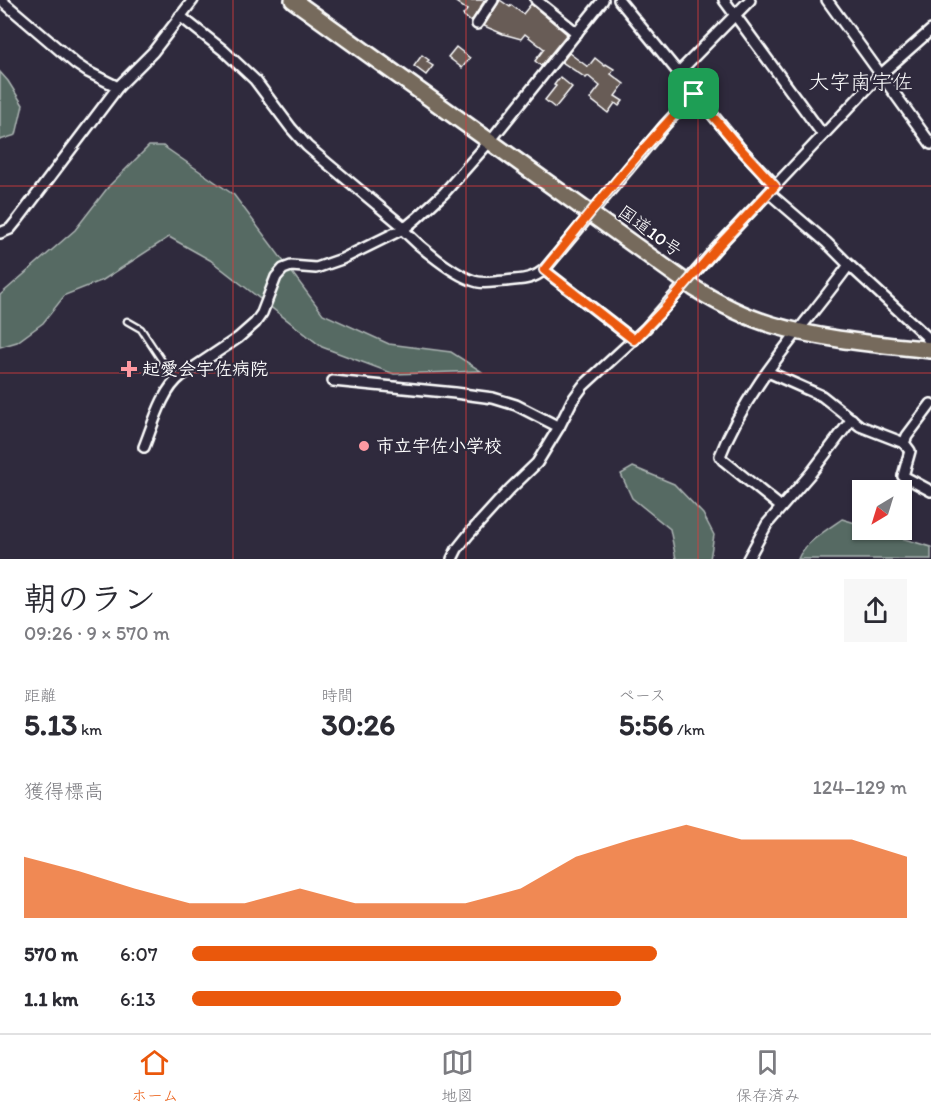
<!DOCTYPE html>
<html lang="ja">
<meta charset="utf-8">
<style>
:root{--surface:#fff;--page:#f7f7f7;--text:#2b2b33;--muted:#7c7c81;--line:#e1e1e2;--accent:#ea580c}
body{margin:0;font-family:Itim,"Klee One",sans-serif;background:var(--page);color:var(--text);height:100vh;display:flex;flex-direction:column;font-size:22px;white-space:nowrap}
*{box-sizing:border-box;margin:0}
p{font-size:20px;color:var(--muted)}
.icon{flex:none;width:33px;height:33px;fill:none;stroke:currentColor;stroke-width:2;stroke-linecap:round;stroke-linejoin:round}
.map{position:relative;height:559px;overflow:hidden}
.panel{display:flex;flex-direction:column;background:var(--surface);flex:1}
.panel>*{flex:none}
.needle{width:39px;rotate:218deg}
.controls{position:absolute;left:852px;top:480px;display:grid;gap:12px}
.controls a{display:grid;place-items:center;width:60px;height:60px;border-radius:0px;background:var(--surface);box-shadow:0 2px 4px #0004;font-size:30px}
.pin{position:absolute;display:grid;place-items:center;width:51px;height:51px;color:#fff;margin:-26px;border-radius:12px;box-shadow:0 3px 9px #0006}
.round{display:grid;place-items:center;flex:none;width:63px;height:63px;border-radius:0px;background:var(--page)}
.headline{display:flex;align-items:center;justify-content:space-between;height:102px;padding:0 24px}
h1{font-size:33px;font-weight:800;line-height:45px}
.stats{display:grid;grid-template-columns:repeat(3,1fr);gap:9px;height:102px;padding:6px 24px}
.stats div{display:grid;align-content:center}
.stats b{font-size:30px;font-weight:800}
.stats small{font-size:16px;font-weight:400}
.stats p{font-size:16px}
.chart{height:168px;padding:12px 24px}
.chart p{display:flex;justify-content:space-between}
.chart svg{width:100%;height:108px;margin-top:6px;fill:var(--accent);opacity:.7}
ul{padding:0 24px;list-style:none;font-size:20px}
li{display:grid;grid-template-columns:96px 72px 1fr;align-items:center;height:45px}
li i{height:15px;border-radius:8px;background:var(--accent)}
.tabs{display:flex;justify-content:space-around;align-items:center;height:84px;border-top:2px solid var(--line);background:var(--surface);font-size:16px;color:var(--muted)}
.tabs a{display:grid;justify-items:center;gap:3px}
.tabs .current{color:var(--accent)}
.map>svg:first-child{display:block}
.green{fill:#576a64;stroke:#abb4b2;stroke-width:1.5}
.building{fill:#685b57;stroke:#fff;stroke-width:1.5}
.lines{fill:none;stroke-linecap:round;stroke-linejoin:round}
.service-casing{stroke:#fff;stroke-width:9}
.minor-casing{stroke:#fff;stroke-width:14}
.trunk-casing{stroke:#fff;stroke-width:20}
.service{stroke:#2f2a3d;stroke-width:4.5}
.minor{stroke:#2f2a3d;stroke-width:9}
.trunk{stroke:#766a5c;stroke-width:15}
.route-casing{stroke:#fff;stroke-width:12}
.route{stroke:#ea580c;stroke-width:8}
.grid{fill:none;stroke:#da3e3e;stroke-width:1.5;stroke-opacity:0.55}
.poi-dot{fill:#ff9aa2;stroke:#2f2a3d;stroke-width:2}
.labels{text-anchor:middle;stroke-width:4.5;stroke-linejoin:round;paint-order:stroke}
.street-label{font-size:18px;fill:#fff;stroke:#2f2a3d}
.poi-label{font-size:18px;font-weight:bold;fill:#fff;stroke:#2f2a3d;text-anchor:start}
.quarter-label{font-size:21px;fill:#fff;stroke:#2f2a3d}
</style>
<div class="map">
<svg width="931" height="559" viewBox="0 0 931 559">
<rect width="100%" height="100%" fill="#2f2a3d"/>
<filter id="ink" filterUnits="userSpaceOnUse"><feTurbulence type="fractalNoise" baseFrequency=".0167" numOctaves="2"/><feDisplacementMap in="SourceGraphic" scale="12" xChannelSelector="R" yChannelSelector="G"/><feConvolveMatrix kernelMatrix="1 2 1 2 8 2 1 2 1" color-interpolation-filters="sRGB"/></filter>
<g filter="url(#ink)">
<g class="green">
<path d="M0,72L8,81L23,105L16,135L0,140Z"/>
<path d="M149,146H163L234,195L323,314L389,344L451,352L481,371L394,374L322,347L210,260L169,237L103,280L65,295L43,323L17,342L0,347V295L75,230L109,186Z"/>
<path d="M633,467L674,484L703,514L714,535L710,559H676L670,529L632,498L621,474Z"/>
<path d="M842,519L862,525V530H875L931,547V559H798C803,544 829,528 842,519Z"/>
</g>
<g class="building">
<path d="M453,0H485L471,22L463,15L467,10Z"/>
<path d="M500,0L510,7L511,5L523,14L531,4L567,34L541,66L535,61L544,49L525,34L521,39L503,34L484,26Z"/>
<path d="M456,47L470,58L462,68L448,57Z"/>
<path d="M569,53L588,67L595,58L605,66L606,64L614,69L611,74L624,84L615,96L623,101L619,106L615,103L608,113L590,99L600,86L588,76L586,78L562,62Z"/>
<path d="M422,55L429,60L427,62L433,66L426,75L414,66Z"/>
<path d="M560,77L572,87L555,108L545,100L556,86L554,85Z"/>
</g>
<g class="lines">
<defs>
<path id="service" d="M127,321L141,329L168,370L177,379"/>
<g id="minor">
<path d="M1,0L76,64L88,72L118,87"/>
<path d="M536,0L577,33"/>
<path d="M619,0L739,147L775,185"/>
<path d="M724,0L823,135"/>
<path d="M827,0L931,144"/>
<path d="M180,16L223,50L255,80L291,128L307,146L328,164L405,228"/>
<path d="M477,24L493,0"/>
<path d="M678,73L750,0"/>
<path d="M769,193L826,242L849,265L926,336L931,344L930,350"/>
<path d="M402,229C419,246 455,277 478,282C487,284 496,281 506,281C521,279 532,280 544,270L665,125L694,94"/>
<path d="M0,233L10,229L19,218L118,87L153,52L193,0"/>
<path d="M544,270L634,340"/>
<path d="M768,372L822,396L860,426L904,443L910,451L903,476L931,491"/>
<path d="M333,381L455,393L493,398L516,405L559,427"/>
<path d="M904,443L907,436L931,404"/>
<path d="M144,447C153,425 162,390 181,376L238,338L255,323L262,313L276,277L283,269L291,266L316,268L342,259L405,228L417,218L444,193L490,141L603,0"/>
<path d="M781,507L723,460L720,456C748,384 804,327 849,265"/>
<path d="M452,559L457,549L469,534L510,489L537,463L559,427L572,401L583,386L646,328L722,242L880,75L931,30"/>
<path d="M748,559L767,524L811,473L852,419"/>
</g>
<path id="trunk" d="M293,0L694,288C718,303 745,317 773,325C824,340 878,344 931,350"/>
</defs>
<use href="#service" class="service-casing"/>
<use href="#minor" class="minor-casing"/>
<use href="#trunk" class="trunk-casing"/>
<use href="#service" class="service"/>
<use href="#minor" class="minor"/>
<use href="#trunk" class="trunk"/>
</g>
</g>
<g class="lines" filter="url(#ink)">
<defs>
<path id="route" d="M694,94L739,147L775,186L722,242L665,308L634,340L544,270C592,211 641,148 694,94Z"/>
</defs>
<use href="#route" class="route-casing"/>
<use href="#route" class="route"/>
</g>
<path class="grid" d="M233,0V559M466,0V559M698,0V559M0,186H931M0,373H931"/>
<g class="poi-dot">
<path d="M126 360h6v6h6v6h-6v6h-6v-6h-6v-6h6z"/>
<circle cx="364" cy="446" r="6"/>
</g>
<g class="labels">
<g class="street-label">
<text transform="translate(650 231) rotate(36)" y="6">国道10号</text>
</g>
<g class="poi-label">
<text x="142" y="375">起愛会宇佐病院</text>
<text x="376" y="452">市立宇佐小学校</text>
</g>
<g class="quarter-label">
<text x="861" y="89">大字南宇佐</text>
</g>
</g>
</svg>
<div class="controls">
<a><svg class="needle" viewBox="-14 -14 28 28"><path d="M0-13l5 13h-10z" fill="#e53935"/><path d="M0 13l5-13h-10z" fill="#7c7c81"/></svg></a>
</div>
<div class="pin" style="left:694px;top:94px;background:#1e9e55"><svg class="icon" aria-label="arrive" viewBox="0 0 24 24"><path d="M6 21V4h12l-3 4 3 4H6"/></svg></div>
</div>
<section class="panel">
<div class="headline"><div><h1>朝のラン</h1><p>09:26 · 9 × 570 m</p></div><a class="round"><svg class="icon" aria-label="share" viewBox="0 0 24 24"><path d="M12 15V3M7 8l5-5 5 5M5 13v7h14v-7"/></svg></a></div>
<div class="stats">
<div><p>距離</p><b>5.13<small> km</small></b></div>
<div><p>時間</p><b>30:26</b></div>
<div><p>ペース</p><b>5:56<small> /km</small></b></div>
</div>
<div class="chart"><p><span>獲得標高</span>124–129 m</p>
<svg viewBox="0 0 160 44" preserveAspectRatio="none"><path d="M0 44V19L10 25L20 32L30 38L40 38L50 32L60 38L70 38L80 38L90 32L100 19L110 12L120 6L130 12L140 12L150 12L160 19V44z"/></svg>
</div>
<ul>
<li><b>570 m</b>6:07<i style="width:65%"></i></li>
<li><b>1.1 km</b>6:13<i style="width:60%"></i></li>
</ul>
</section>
<nav class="tabs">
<a class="current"><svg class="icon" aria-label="home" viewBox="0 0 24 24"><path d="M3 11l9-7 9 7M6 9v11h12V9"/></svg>ホーム</a>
<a><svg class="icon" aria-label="map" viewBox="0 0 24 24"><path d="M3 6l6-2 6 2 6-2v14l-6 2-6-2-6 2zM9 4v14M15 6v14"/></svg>地図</a>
<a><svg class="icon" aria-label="saved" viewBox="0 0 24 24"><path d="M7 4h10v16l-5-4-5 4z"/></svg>保存済み</a>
</nav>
